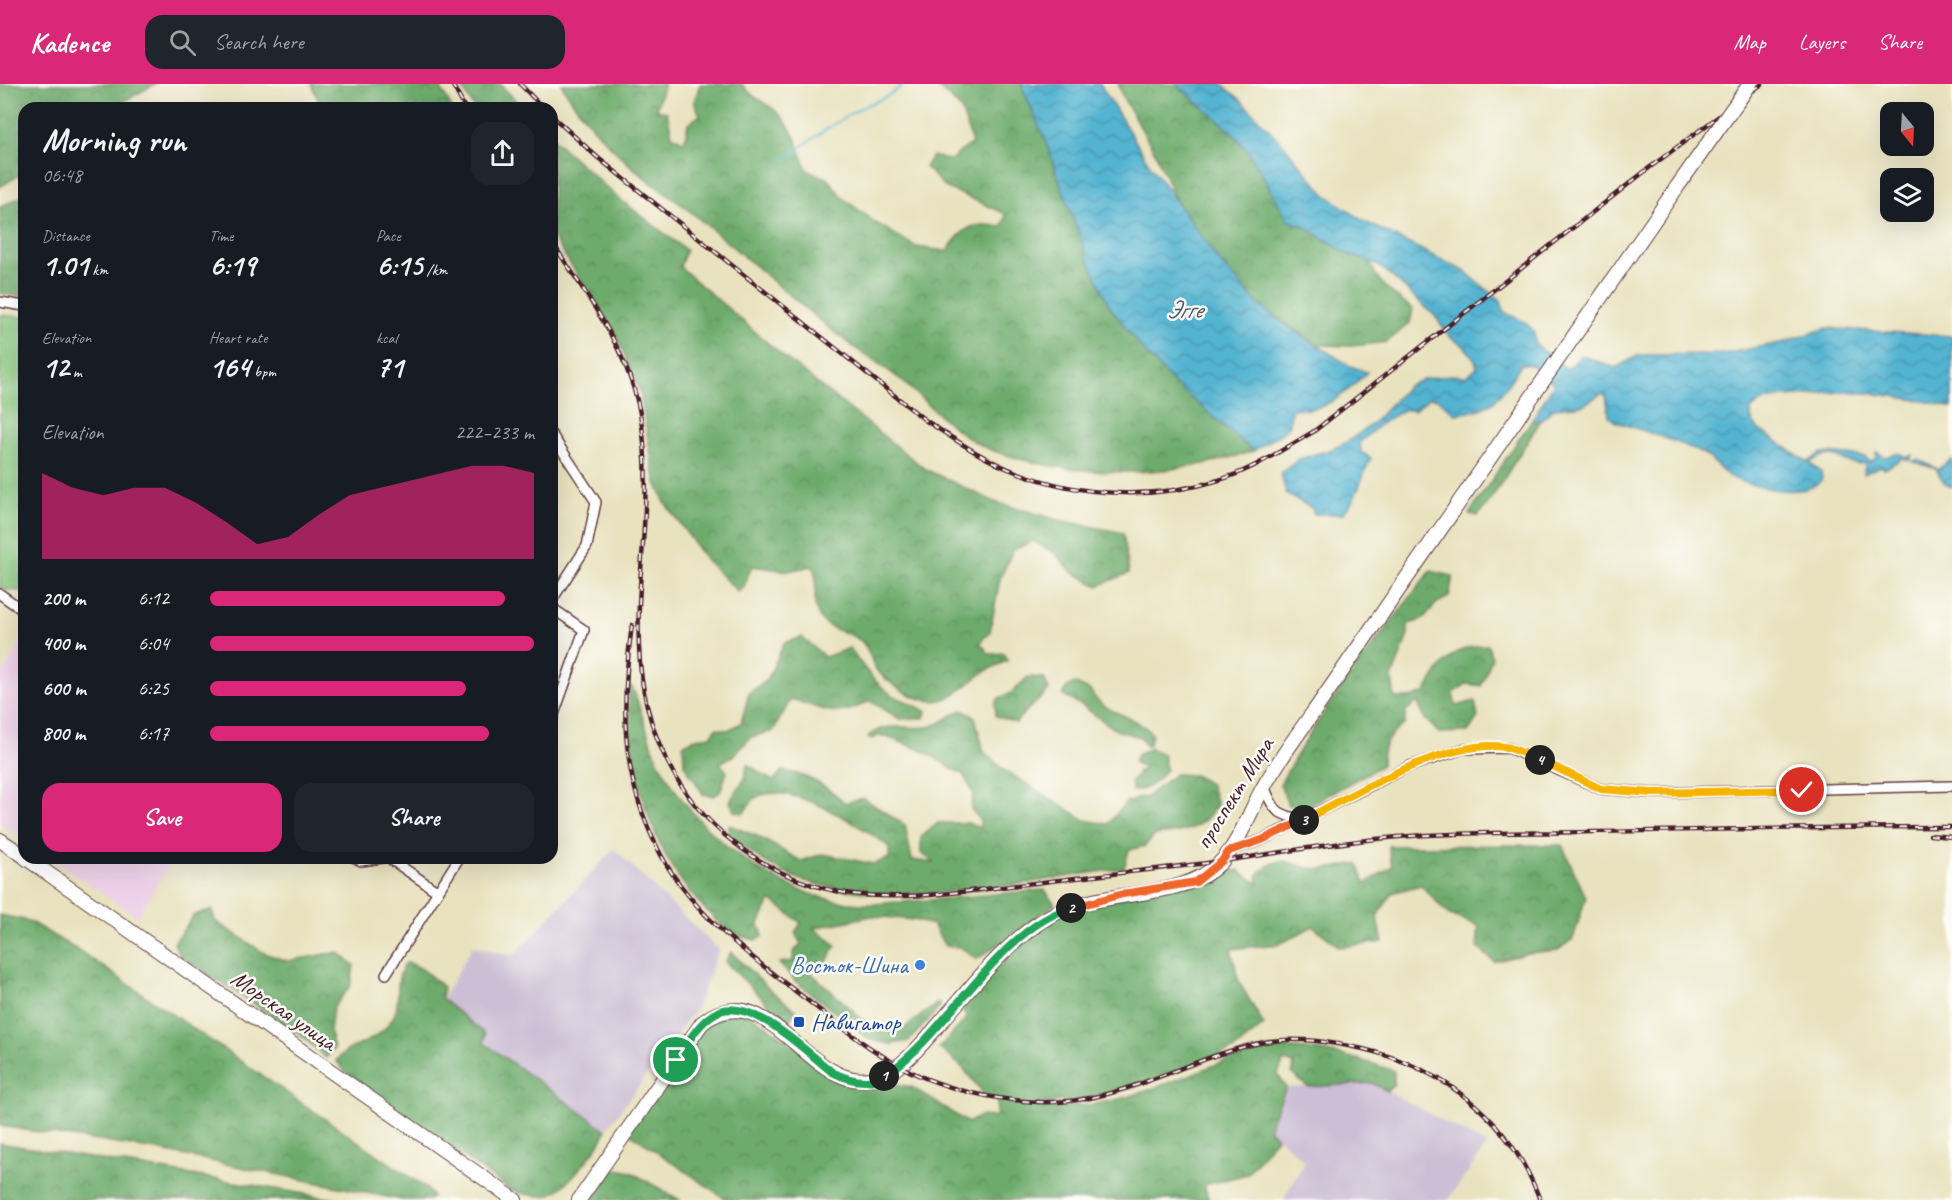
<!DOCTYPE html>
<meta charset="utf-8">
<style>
:root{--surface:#171b24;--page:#20242c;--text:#f1f3f6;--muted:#9ea1a6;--accent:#db2777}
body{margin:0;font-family:Caveat,sans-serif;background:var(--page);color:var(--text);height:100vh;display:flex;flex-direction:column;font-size:22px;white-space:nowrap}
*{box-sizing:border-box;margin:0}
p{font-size:20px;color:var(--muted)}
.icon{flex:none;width:33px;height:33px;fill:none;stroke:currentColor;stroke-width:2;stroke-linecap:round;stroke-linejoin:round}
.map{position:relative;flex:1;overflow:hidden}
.drawer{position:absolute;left:18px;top:18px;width:540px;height:762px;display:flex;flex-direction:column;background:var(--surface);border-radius:18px;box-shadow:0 6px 24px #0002}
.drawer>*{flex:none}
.needle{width:39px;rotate:162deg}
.buttons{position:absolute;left:1880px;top:18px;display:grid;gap:12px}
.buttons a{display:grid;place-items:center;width:54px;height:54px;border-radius:12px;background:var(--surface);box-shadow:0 6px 24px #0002;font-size:30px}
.pin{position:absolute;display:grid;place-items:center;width:51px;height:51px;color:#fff;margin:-26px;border:3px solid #fff;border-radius:50%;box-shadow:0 2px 6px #0007}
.km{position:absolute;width:30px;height:30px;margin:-15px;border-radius:50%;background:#222;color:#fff;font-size:16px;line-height:30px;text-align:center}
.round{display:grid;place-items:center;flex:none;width:63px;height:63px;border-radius:18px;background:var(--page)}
.summary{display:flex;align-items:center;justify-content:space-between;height:102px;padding:0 24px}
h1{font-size:33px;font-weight:700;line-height:45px}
.stats{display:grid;grid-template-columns:repeat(3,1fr);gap:9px;height:102px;padding:6px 24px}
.stats div{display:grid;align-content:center}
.stats b{font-size:30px;font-weight:700}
.stats small{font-size:16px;font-weight:400}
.stats p{font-size:16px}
.chart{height:168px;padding:12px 24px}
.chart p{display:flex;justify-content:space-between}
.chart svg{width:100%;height:108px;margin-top:6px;fill:var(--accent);opacity:.7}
.action{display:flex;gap:12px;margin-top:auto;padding:12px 24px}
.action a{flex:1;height:69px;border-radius:18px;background:var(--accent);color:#fff;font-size:24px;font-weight:700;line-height:69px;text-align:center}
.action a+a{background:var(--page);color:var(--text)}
ul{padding:0 24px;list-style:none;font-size:20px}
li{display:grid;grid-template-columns:96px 72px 1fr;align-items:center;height:45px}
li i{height:15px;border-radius:8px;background:var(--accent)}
header{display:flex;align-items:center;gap:36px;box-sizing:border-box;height:84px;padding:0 30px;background:var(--accent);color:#fff}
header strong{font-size:28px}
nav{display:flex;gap:33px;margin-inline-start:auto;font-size:21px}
.search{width:420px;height:54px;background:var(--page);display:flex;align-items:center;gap:15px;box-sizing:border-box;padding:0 21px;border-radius:18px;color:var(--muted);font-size:22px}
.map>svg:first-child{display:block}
.built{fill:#eed0e8}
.industrial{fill:#ccbed4}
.forest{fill:url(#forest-crowns);stroke:#5c654c;stroke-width:1.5}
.green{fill:#87c67d;stroke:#687254;stroke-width:1.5}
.water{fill:url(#water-waves);stroke:#4e6a7e;stroke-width:1.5}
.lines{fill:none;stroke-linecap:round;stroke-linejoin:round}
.stream{stroke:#52b4d1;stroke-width:2}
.minor-casing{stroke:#623c41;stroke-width:12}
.secondary-casing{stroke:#623c41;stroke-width:16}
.minor{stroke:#fff;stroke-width:9}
.secondary{stroke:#fff;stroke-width:14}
.rail-casing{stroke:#4a1f2b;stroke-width:4.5}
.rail{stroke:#fdfcf7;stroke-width:2;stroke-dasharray:7;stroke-linecap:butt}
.secondary-bridge-casing{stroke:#623c41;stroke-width:16;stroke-linecap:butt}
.secondary-bridge{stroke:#fff;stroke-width:14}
.split-1-casing{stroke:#fff;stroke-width:12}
.split-2-casing{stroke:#fff;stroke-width:12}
.split-3-casing{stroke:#fff;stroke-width:12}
.split-4-casing{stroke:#fff;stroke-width:12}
.split-5-casing{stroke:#fff;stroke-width:12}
.split-1{stroke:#22a559;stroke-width:8}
.split-2{stroke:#22a559;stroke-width:8}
.split-3{stroke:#f0652b;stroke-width:8}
.split-4{stroke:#f5b400;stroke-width:8}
.split-5{stroke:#f5b400;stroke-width:8}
.shop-dot{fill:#3f7fe0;stroke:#fdfcf7;stroke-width:2}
.transit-dot{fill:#1a4fb4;stroke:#fdfcf7;stroke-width:2}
.labels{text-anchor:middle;stroke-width:5;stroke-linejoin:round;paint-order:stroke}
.street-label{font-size:24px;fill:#4a1f2b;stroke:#fdfcf7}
.shop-label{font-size:24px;fill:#366cbe;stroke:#fdfcf7;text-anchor:end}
.transit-label{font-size:24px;fill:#164399;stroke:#fdfcf7;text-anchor:start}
.water-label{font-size:26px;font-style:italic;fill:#4d5b6d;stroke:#fdfcf7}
</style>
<header>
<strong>Kadence</strong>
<div class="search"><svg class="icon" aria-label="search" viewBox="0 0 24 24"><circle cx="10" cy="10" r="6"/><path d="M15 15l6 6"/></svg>Search here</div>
<nav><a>Map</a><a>Layers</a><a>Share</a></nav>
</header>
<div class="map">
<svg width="1952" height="1116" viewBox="0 0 1952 1116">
<defs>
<pattern id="forest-crowns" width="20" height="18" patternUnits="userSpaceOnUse" patternTransform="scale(1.5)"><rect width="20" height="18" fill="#6dab6c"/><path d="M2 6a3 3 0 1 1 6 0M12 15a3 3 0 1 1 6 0" fill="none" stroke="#5c8b59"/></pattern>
<pattern id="water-waves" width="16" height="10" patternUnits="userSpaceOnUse" patternTransform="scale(1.5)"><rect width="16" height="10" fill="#52b4d1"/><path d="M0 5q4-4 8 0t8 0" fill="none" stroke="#4692aa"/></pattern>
</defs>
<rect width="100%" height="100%" fill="#fdfcf7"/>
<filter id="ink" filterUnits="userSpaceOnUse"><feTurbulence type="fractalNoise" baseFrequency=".0167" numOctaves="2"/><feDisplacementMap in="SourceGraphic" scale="12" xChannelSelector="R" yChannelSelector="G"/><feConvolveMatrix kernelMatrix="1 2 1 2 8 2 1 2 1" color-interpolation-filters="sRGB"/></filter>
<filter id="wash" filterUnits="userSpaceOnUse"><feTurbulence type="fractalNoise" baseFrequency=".008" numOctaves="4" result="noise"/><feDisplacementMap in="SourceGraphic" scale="24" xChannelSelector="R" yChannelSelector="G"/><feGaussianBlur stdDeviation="1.35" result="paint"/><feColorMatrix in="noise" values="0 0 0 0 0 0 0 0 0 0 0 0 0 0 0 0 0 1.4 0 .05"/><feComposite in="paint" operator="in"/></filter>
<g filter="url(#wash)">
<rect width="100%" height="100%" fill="#e9e2bf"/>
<g class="built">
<path d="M24,556V755L0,739V591Z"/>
<path d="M51,774H173L137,833Z"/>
</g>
<g class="industrial">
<path d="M614,765L719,866L695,926L606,1046L436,926L473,862L513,872Z"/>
<path d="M1372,999L1487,1061L1448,1116H1283L1305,1077L1268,1045L1286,1004Z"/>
</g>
<g class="forest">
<path d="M0,0H155L112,24H24V88L0,103Z"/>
<path d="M311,0H438L452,24H322Z"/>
<path d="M460,0H500L523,24H474Z"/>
<path d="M561,0H664L656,26L667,28L672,51L684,58L688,40L700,31L694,17L700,0H742C752,15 767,18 779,30C793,43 801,69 807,86L827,94L843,114L876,139L916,163L947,167C963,143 973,137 1002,143L1006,130L945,103L925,83L932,72L950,76L972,59L961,25L935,0H1021L1045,56L1087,173L1207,327L1253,367C1170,394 1077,396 994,367C956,353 928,318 897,293C879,279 859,268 842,254C787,210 735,164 681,120C634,89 591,48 561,0Z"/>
<path d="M1118,0H1176L1231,47L1249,68L1288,136L1303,142L1351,172L1370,177C1377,200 1394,211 1413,225L1410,239L1387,258L1352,262L1317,261L1259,221L1221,180L1175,115L1155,68L1122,12Z"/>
<path d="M552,54L617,113L686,166L680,183L783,272L925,385L995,418L1059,436L1123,449L1129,489L1098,502L1072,488L1055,469L1033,457L1013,466L1000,495L990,548L980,558L989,570L1004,569L1008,576C999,581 988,585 980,591C952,612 940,628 903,607C894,601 881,593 875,584C871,576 869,566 863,559C852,546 827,549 818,531C810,514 821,498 812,482L788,487L752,482L744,502L738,508L706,476L665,419L655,396L640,309L616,250L552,152Z"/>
<path d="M24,111V213L0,209V123Z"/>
<path d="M1541,336L1490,417L1478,432L1469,430L1531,337Z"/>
<path d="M1431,487L1453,492L1449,513L1437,519L1422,536L1408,540V551L1392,594L1395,614H1410L1425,609C1440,581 1453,561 1488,561L1492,574L1481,602L1466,600L1453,610L1456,622L1475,617L1478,633L1468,648L1439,649L1425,635L1417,618L1405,628V640C1388,652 1382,660 1382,681L1305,724L1288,721L1280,700C1322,623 1377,555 1431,487Z"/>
<path d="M802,553L825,573L850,564C861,580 872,596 888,608C899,616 919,621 926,628L924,634L900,635L870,617C835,636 826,626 791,615L773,647L751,653L733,672L720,679L727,688L720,708L714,712L703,710L684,680L683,661L696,654L711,652L716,644L728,646L741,639L749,609L767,596L784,559Z"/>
<path d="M1028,593L1044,594L1049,606C1038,619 1025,625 1016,639L996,632L995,620L999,614L1011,609Z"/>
<path d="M1074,599L1091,607C1100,629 1137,631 1152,650L1149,661L1146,662L1140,653L1116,646L1081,621L1063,612L1066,604Z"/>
<path d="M628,601L632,603C643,627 647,656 660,680C696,751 778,814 860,820C873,821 887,818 901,818C949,815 997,809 1045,806L1055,820L977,875L960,863L945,862L933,841L914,836L872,832L814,844L836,861L824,883L816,882L808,886L861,934L880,948L902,946L939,918L940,923L909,957L891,960L870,956L795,897L779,879L793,877V868L801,860L795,849L801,839L772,817L769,819L759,840L763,852L757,856C749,854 739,853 731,849C722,845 714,834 707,827C655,777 636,706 627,636L630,629Z"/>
<path d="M962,626L975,633L984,668L1004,686L1085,736L1108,740L1127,717L1130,718L1140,713L1145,714L1175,690L1195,691L1211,701L1217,721C1199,748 1185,748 1155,751L1145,762L1129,766L1124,784C1023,798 905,827 805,797C777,788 748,768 727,749L729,741L757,752L801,777L823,770L874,780L889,774V763C864,743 791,698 759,712C751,716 748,722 744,729L734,727L730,717L745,694L747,680L773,697L782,687C803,688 830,704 845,719L863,714L905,741L912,776L935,779L921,769V753L938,739H968L980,744V736L971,725L973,709L963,690C951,686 944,679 934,673C918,663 898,657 880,651L872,655L868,653C885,635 909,648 932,642C944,639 951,630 962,626Z"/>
<path d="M1150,664L1163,670L1166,685C1158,697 1148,707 1132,707L1131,696L1139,689L1137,688L1145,685L1134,678L1137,671Z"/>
<path d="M1562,761L1586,813L1573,855L1558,866L1528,869L1494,878L1477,863L1479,842L1448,830L1421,801L1392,809L1377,833L1383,858L1339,863L1313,842L1280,860L1231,865L1239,898L1264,941L1235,965L1146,999L1082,1016L1043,1018C1110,1036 1194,983 1259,966C1297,957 1359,974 1394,987V1000L1387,1007L1372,999L1308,1003L1292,990L1294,980L1284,977L1278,990L1286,1004L1268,1045L1277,1053L1247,1090L1204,1101L1209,1116H727L627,1047L702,939L744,926L832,988L912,1003L968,1039L980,1032L996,1033L997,1015L987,1014L962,983L939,964L967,934L958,918L1052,831L1205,791L1238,786L1259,800L1257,792C1282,763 1294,786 1319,785C1332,785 1345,781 1358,779L1365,800L1392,782L1388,762Z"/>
<path d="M212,826L215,837L264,869L287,877L338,868L354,881L351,901L333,924L330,948L334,964L326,974L297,948L180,872L174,859L194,831Z"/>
<path d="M0,831L29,837L84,870L425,1103L433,1113L430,1116H402L157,1066L0,1042Z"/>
<path d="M731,868L769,905L796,926L789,937L771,923L725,878Z"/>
<path d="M405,879C420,879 432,894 443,903L442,915L485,950L484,959L606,1046C602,1060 566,1105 551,1110C539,1115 520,1109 509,1105L351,994L336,977C349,960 368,961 382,947C409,923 389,905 405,879Z"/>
<path d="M0,1059L341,1116H0Z"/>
<path d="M603,1082L631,1088L680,1116H579Z"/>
</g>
<path class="green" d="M0,231L24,233V504L21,507L0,505Z"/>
<g class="water">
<path d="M1021,0H1100L1148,78L1221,180L1259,221L1291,245L1350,282L1367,288C1353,303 1332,323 1310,325C1302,326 1299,322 1291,326L1290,341L1281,350L1253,367L1175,300L1142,265L1110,223L1087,173L1045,56Z"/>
<path d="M1176,0H1222L1240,15L1287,65L1325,110L1365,138L1464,187L1501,217L1504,228L1525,238L1534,247L1535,260L1567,285L1582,271L1615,284L1639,271L1723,270L1785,258L1826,244L1952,252V324C1921,315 1889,311 1856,308C1841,307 1825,310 1810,311C1792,313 1730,312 1758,345L1808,378L1821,369H1827L1865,373L1870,378L1876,374V368L1886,373L1899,369L1907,373L1914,371L1909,374L1912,377L1919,376L1938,385L1952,375V403L1945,400L1936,385L1902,374L1885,385L1880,382L1864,390L1865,379C1840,384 1837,360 1810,379L1821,388L1822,395C1810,417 1743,403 1726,390C1717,384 1712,373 1702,369C1674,356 1643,347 1614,337L1609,332L1606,312L1602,309L1583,321L1554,324L1541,336L1531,337L1554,300L1532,281L1521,280C1501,312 1495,326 1455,330L1438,315L1431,313L1415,326H1403L1383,338L1360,358L1361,368L1371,374C1361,393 1358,416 1342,430H1314L1312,424L1286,410L1281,389L1299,375L1333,365L1347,358L1372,340L1409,301L1425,295L1450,291L1466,292L1477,284L1475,276L1464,262L1450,253L1435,232L1386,187L1370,177L1351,172L1303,142L1288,136L1249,68L1231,47Z"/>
</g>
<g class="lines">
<path class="stream" d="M784,76C807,58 830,42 855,27C872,17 890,15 903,0"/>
</g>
</g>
<g filter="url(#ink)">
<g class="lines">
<defs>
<g id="minor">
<path d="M0,218L24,222"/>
<path d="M552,351L596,418L587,462L552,516"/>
<path d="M0,510L24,527"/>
<path d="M552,524L584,546L552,636"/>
<path d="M1264,701C1273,727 1277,731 1304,736"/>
<path d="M1231,766L1262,756L1410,682L1463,665L1509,664L1601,705L1652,709L1952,702"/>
<path d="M355,774L361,777L383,774"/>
<path d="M389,774L438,808"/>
<path d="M386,890L459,774"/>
</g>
<g id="secondary">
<path d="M0,756L24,772"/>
<path d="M26,774L515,1116"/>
<path d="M579,1116L702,939C775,881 817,1039 896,984C914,971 927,954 941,938C973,901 1007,857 1050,832C1101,803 1180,819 1220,779C1239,760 1250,727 1263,704C1278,677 1297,651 1315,626C1436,452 1557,277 1677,103"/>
</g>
</defs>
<use href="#minor" class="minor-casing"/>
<use href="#secondary" class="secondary-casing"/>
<use href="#minor" class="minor"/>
<use href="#secondary" class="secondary"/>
<defs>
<g id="rail">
<path d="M452,0L465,24"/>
<path d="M520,0L543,24"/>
<path d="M552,32L597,73L925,336C954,355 984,376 1016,388C1081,413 1154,416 1219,396C1253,386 1283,365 1313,348L1649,84L1762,0"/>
<path d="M552,158C588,213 630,268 641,335C661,458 606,569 673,688C707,750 776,798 846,809C908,818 973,806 1035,799C1098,791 1161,785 1223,777C1286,768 1348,756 1411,752C1471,748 1532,749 1592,748C1712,746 1832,743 1952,743"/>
<path d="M632,541C621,620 620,688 656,761C687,827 751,873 807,916C844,945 881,976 925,994C962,1009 998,1016 1038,1018C1118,1022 1184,975 1260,959C1287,953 1317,956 1343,961C1433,976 1508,1029 1540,1116"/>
<path d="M1930,751L1952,753"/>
</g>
</defs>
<use href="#rail" class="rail-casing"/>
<use href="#rail" class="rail"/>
<defs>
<path id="secondary-bridge" d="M1677,103L1750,0"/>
</defs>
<use href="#secondary-bridge" class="secondary-bridge-casing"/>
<use href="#secondary-bridge" class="secondary-bridge"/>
</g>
</g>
<g class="lines" filter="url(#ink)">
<defs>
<path id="split-1" d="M676,976C687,961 697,940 714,930C748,908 806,968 832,988C848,996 867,1002 884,992"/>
<path id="split-2" d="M884,992C947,951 999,844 1071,824"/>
<path id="split-3" d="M1071,824L1123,810L1196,798L1222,777L1229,767L1262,756L1304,736"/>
<path id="split-4" d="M1304,736C1354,710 1453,650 1510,664C1520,667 1530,673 1540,676"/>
<path id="split-5" d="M1540,676L1601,705L1652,709L1802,706"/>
</defs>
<use href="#split-1" class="split-1-casing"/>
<use href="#split-2" class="split-2-casing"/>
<use href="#split-3" class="split-3-casing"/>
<use href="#split-4" class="split-4-casing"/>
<use href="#split-5" class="split-5-casing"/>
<use href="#split-1" class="split-1"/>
<use href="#split-2" class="split-2"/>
<use href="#split-3" class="split-3"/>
<use href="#split-4" class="split-4"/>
<use href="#split-5" class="split-5"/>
</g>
<circle class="shop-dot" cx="920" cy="881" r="6"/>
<rect class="transit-dot" x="793" y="932" width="12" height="12" rx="3"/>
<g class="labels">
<g class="street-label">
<text transform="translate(1234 709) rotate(-58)" y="8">проспект Мира</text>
<text transform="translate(284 926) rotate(35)" y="8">Морская улица</text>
</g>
<g class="shop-label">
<text x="908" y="889">Восток-Шина</text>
</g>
<g class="transit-label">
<text x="811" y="946">Навигатор</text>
</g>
<g class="water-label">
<text x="1184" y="234">Эгге</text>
</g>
</g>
</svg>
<div class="buttons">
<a><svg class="needle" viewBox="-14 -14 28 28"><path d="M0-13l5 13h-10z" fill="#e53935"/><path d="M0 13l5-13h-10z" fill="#9ea1a6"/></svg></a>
<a><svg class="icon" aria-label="layers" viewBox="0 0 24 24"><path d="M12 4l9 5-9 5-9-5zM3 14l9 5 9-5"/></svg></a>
</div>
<div class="pin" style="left:676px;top:976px;background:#1e9e55"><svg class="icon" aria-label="arrive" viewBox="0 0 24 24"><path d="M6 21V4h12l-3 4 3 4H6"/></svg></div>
<div class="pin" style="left:1802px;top:706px;background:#d93025"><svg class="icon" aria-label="check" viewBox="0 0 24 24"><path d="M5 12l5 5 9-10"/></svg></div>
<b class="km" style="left:884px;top:992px">1</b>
<b class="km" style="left:1071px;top:824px">2</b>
<b class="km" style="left:1304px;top:736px">3</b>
<b class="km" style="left:1540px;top:676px">4</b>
<section class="drawer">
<div class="summary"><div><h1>Morning run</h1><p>06:48</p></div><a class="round"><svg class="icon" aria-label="share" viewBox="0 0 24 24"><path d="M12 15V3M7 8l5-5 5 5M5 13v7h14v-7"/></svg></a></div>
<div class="stats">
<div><p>Distance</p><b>1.01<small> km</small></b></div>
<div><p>Time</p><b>6:19</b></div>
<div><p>Pace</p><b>6:15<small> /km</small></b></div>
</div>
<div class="stats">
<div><p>Elevation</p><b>12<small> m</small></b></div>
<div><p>Heart rate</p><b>164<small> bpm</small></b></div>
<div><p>kcal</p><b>71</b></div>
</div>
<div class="chart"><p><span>Elevation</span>222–233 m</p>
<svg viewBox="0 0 160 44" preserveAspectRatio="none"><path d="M0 44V9L10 15L20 18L30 15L40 15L50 21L60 29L70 38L80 35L90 26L100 18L110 15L120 12L130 9L140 6L150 6L160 9V44z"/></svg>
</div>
<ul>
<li><b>200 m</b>6:12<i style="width:91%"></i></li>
<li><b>400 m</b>6:04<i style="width:100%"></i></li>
<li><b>600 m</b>6:25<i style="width:79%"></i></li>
<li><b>800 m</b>6:17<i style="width:86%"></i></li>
</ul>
<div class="action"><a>Save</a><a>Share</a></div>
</section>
</div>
